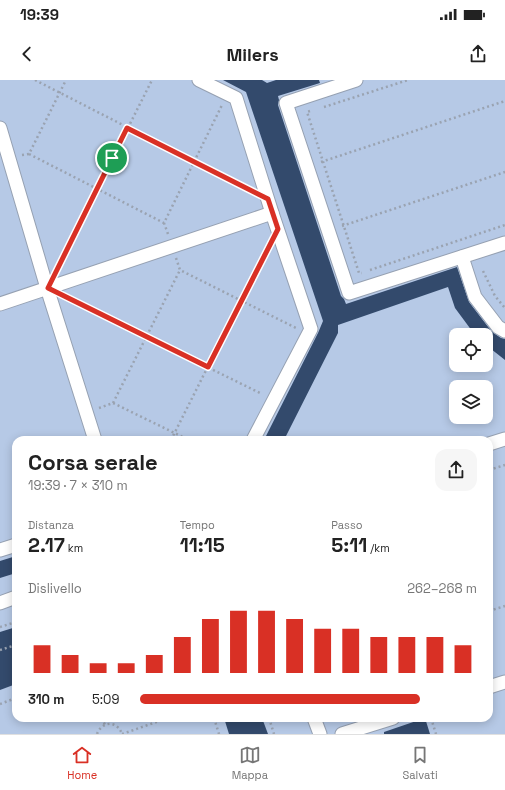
<!DOCTYPE html>
<html lang="it">
<meta charset="utf-8">
<style>
:root{--surface:#fff;--page:#f6f6f6;--text:#222;--muted:#767676;--line:#e0e0e0;--accent:#d93025}
body{margin:0;font-family:"Space Grotesk",sans-serif;background:var(--page);color:var(--text);height:100vh;display:flex;flex-direction:column;font-size:15px;white-space:nowrap}
*{box-sizing:border-box;margin:0}
p{font-size:13px;color:var(--muted)}
.icon{flex:none;width:22px;height:22px;fill:none;stroke:currentColor;stroke-width:2;stroke-linecap:round;stroke-linejoin:round}
.map{position:relative;flex:1;overflow:hidden}
.details{position:absolute;left:12px;top:356px;width:481px;height:286px;display:flex;flex-direction:column;background:var(--surface);border-radius:12px;box-shadow:0 2px 10px #0003}
.details>*{flex:none}
.tools{position:absolute;left:449px;top:248px;display:grid;gap:8px}
.tools a{display:grid;place-items:center;width:44px;height:44px;border-radius:8px;background:var(--surface);box-shadow:0 2px 10px #0003;font-size:20px}
.pin{position:absolute;display:grid;place-items:center;width:34px;height:34px;color:#fff;margin:-17px;border:2px solid #fff;border-radius:50%;box-shadow:0 1px 4px #0007}
.round{display:grid;place-items:center;flex:none;width:42px;height:42px;border-radius:12px;background:var(--page)}
.summary{display:flex;align-items:center;justify-content:space-between;height:68px;padding:0 16px}
h1{font-size:22px;font-weight:700;line-height:30px}
.metrics{display:grid;grid-template-columns:repeat(3,1fr);gap:6px;height:68px;padding:4px 16px}
.metrics div{display:grid;align-content:center}
.metrics b{font-size:20px;font-weight:700}
.metrics small{font-size:11px;font-weight:400}
.metrics p{font-size:11px}
.chart{height:112px;padding:8px 16px}
.chart p{display:flex;justify-content:space-between}
.chart svg{width:100%;height:72px;margin-top:4px;stroke:var(--accent);stroke-width:6}
ul{padding:0 16px;list-style:none;font-size:13px}
li{display:grid;grid-template-columns:64px 48px 1fr;align-items:center;height:30px}
li i{height:10px;border-radius:5px;background:var(--accent)}
.status{display:flex;justify-content:space-between;align-items:center;height:28px;padding:0 20px;background:var(--surface);direction:ltr}
.status svg{height:11px;fill:currentColor}
header{display:flex;justify-content:space-between;align-items:center;height:52px;padding:0 16px;background:var(--surface);font-size:18px;font-weight:700}
.tab-bar{display:flex;justify-content:space-around;align-items:center;height:56px;border-top:1px solid var(--line);background:var(--surface);font-size:11px;color:var(--muted)}
.tab-bar a{display:grid;justify-items:center;gap:2px}
.tab-bar .current{color:var(--accent)}
.map>svg:first-child{display:block}
.green{fill:#b6c9e6;fill-rule:evenodd}
.building{fill:#334a6c}
.lines{fill:none;stroke-linecap:round;stroke-linejoin:round}
.pedestrian-casing{stroke:#96a1b2;stroke-width:15}
.path{stroke:#9aa3b1;stroke-width:2.5;stroke-dasharray:2 3;stroke-linecap:butt}
.pedestrian{stroke:#fff;stroke-width:13}
.route-casing{stroke:#fff;stroke-width:8}
.route{stroke:#d93025;stroke-width:5}
</style>
<div class="status"><b>19:39</b><svg viewBox="0 0 49 12"><path d="M0 12V9h3v3zM5 12V6h3v6zM10 12V3h3v9zM15 12V0h3v12zM26 1h20v11H26zM47 4h2v5h-2z"/></svg></div>
<header><svg class="icon" aria-label="back" viewBox="0 0 24 24"><path d="M15 5l-7 7 7 7"/></svg>Milers<svg class="icon" aria-label="share" viewBox="0 0 24 24"><path d="M12 15V3M7 8l5-5 5 5M5 13v7h14v-7"/></svg></header>
<div class="map">
<svg width="505" height="654" viewBox="0 0 505 654">
<rect width="100%" height="100%" fill="#e0ecff"/>
<path class="green" d="M0,0H505V654H0ZM456,255H486V285H456ZM456,307H486V337H456ZM16,360H489V638H16Z"/>
<g class="building">
<path d="M223,0H262L267,3L276,0H319L320,3L278,16L279,20L278,25L341,216L344,219L346,224L457,187L469,222L492,252L501,258L505,259V280L486,265V255H475L455,228L448,207L338,245V253L284,360H264L318,253L323,241L246,12Z"/>
<path d="M16,476V493L0,498V481Z"/>
<path d="M16,547V604L0,610V552Z"/>
<path d="M224,638H262L268,654H229Z"/>
<path d="M425,638L430,654H384V652Z"/>
</g>
<g class="lines">
<defs>
<g id="pedestrian">
<path d="M199,0L236,18L272,133L311,249L253,360"/>
<path d="M356,0L286,23L349,213L505,163"/>
<path d="M0,48L47,208L95,360"/>
<path d="M462,177L475,217L498,247L505,251"/>
<path d="M0,224L272,133"/>
<path d="M489,364L505,359"/>
<path d="M0,470L16,465"/>
<path d="M0,523L16,517"/>
<path d="M489,607L505,602"/>
<path d="M314,638L320,654"/>
<path d="M342,654L393,638"/>
</g>
</defs>
<use href="#pedestrian" class="pedestrian-casing"/>
<g class="path">
<path d="M35,0L250,110"/>
<path d="M324,27L408,0"/>
<path d="M310,31L307,32L359,193H362"/>
<path d="M29,74L164,143"/>
<path d="M22,75L29,74L66,0"/>
<path d="M321,82L505,21"/>
<path d="M342,146L505,92"/>
<path d="M168,154L164,143L222,25"/>
<path d="M176,178L180,190L296,248"/>
<path d="M370,190L505,145"/>
<path d="M56,191L152,0"/>
<path d="M483,191L495,216L505,228"/>
<path d="M65,217L262,314"/>
<path d="M113,323L180,190"/>
<path d="M99,328L113,323L189,360"/>
<path d="M171,360L268,167"/>
<path d="M489,390L505,385"/>
<path d="M489,531L505,526"/>
<path d="M0,547L16,542"/>
<path d="M0,570L16,565"/>
<path d="M0,624L16,618"/>
<path d="M102,638L105,645"/>
<path d="M214,638L219,654"/>
<path d="M269,638L274,654"/>
<path d="M431,638L436,654"/>
<path d="M97,654C102,641 117,640 122,654"/>
<path d="M122,654L168,638"/>
</g>
<use href="#pedestrian" class="pedestrian"/>
</g>
<g class="lines">
<defs>
<path id="route" d="M127,48L268,119L278,149L208,287L48,208Z"/>
</defs>
<use href="#route" class="route-casing"/>
<use href="#route" class="route"/>
</g>
</svg>
<div class="tools">
<a><svg class="icon" aria-label="locate" viewBox="0 0 24 24"><circle cx="12" cy="12" r="6"/><path d="M12 2v4M12 18v4M2 12h4M18 12h4"/></svg></a>
<a><svg class="icon" aria-label="layers" viewBox="0 0 24 24"><path d="M12 4l9 5-9 5-9-5zM3 14l9 5 9-5"/></svg></a>
</div>
<div class="pin" style="left:112px;top:78px;background:#1e9e55"><svg class="icon" aria-label="arrive" viewBox="0 0 24 24"><path d="M6 21V4h12l-3 4 3 4H6"/></svg></div>
<section class="details">
<div class="summary"><div><h1>Corsa serale</h1><p>19:39 · 7 × 310 m</p></div><a class="round"><svg class="icon" aria-label="share" viewBox="0 0 24 24"><path d="M12 15V3M7 8l5-5 5 5M5 13v7h14v-7"/></svg></a></div>
<div class="metrics">
<div><p>Distanza</p><b>2.17<small> km</small></b></div>
<div><p>Tempo</p><b>11:15</b></div>
<div><p>Passo</p><b>5:11<small> /km</small></b></div>
</div>
<div class="chart"><p><span>Dislivello</span>262–268 m</p>
<svg viewBox="0 0 160 44" preserveAspectRatio="none"><path d="M5 44V27M15 44V33M25 44V38M35 44V38M45 44V33M55 44V22M65 44V11M75 44V6M85 44V6M95 44V11M105 44V17M115 44V17M125 44V22M135 44V22M145 44V22M155 44V27"/></svg>
</div>
<ul>
<li><b>310 m</b>5:09<i style="width:83%"></i></li>
</ul>
</section>
</div>
<nav class="tab-bar">
<a class="current"><svg class="icon" aria-label="home" viewBox="0 0 24 24"><path d="M3 11l9-7 9 7M6 9v11h12V9"/></svg>Home</a>
<a><svg class="icon" aria-label="map" viewBox="0 0 24 24"><path d="M3 6l6-2 6 2 6-2v14l-6 2-6-2-6 2zM9 4v14M15 6v14"/></svg>Mappa</a>
<a><svg class="icon" aria-label="saved" viewBox="0 0 24 24"><path d="M7 4h10v16l-5-4-5 4z"/></svg>Salvati</a>
</nav>
